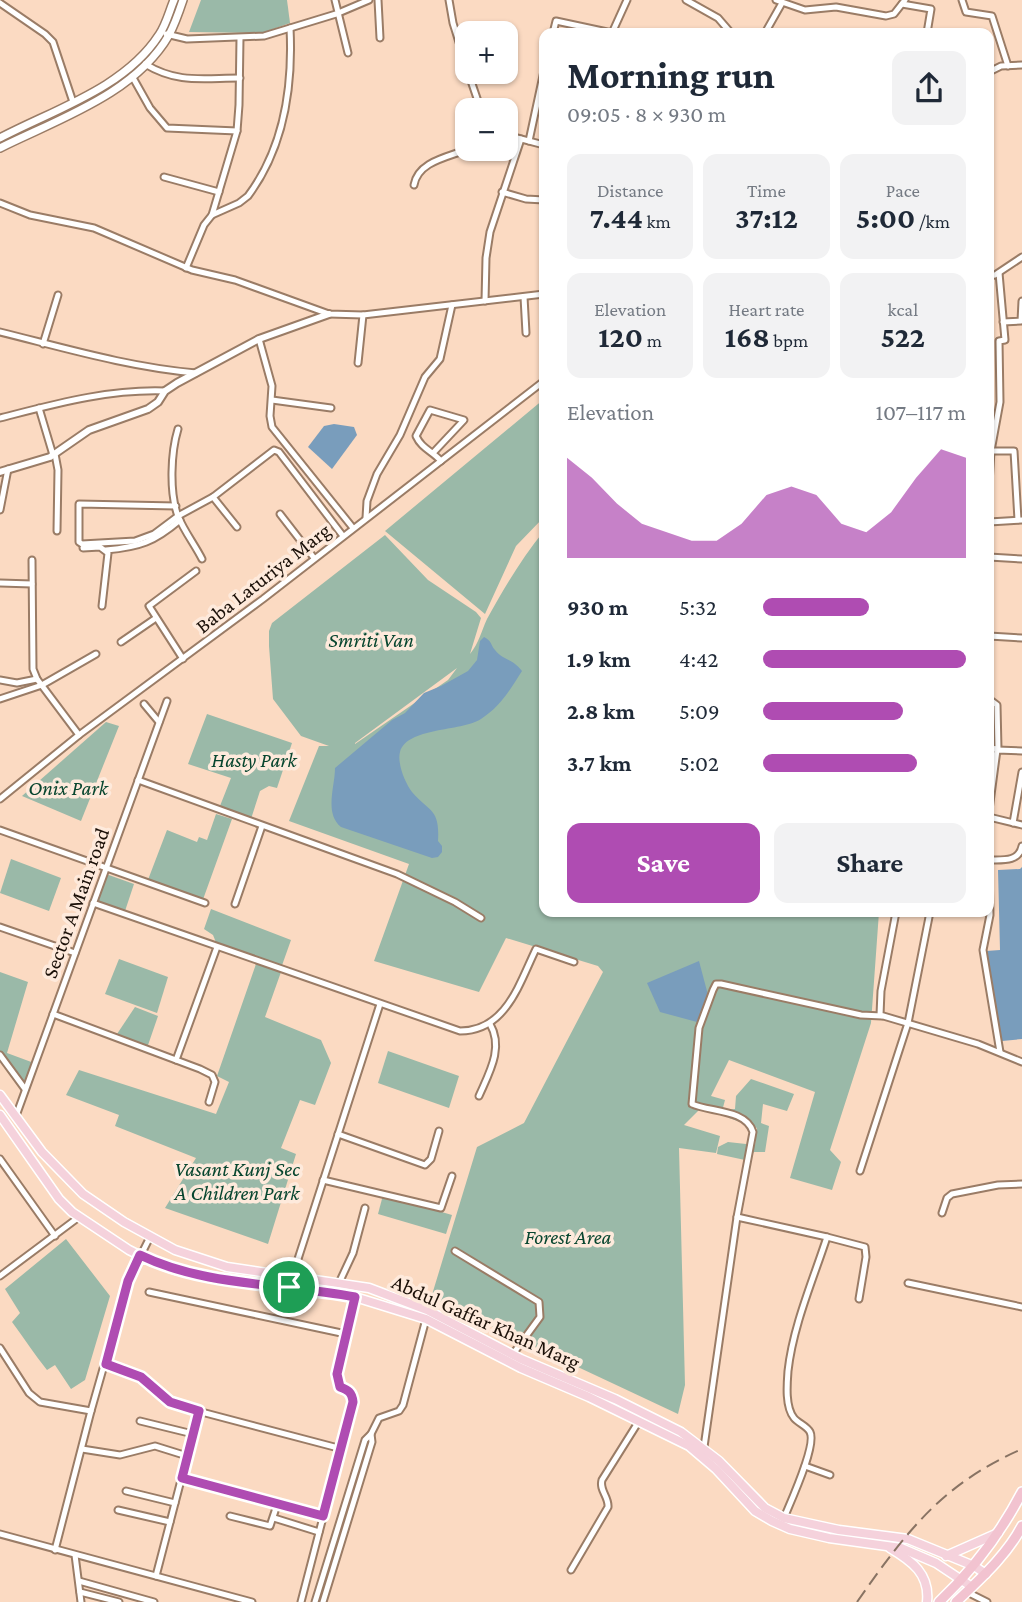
<!DOCTYPE html>
<meta charset="utf-8">
<style>
:root{--surface:#fff;--page:#f2f2f3;--text:#1f2937;--muted:#747a83;--accent:#af4cb2}
body{margin:0;font-family:"Crimson Pro",serif;background:var(--page);color:var(--text);height:100vh;display:flex;flex-direction:column;font-size:26px;white-space:nowrap}
*{box-sizing:border-box;margin:0}
p{font-size:23px;color:var(--muted)}
.icon{flex:none;width:38px;height:38px;fill:none;stroke:currentColor;stroke-width:2;stroke-linecap:round;stroke-linejoin:round}
.map{position:relative;flex:1;overflow:hidden}
.details{position:absolute;left:539px;top:28px;width:455px;height:889px;display:flex;flex-direction:column;background:var(--surface);border-radius:14px;box-shadow:0 2px 5px #0004}
.details>*{flex:none}
.buttons{position:absolute;left:455px;top:21px;display:grid;gap:14px}
.buttons a{display:grid;place-items:center;width:63px;height:63px;border-radius:14px;background:var(--surface);box-shadow:0 2px 5px #0004;font-size:35px}
.pin{position:absolute;display:grid;place-items:center;width:60px;height:60px;color:#fff;margin:-30px;border:4px solid #fff;border-radius:50%;box-shadow:0 2px 7px #0007}
.round{display:grid;place-items:center;flex:none;width:74px;height:74px;border-radius:14px;background:var(--page)}
.summary{display:flex;align-items:center;justify-content:space-between;height:119px;padding:0 28px}
h1{font-size:38px;font-weight:700;line-height:52px}
.figures{display:grid;grid-template-columns:repeat(3,1fr);gap:10px;height:119px;padding:7px 28px}
.figures div{display:grid;align-content:center;border-radius:14px;background:var(--page);text-align:center}
.figures b{font-size:30px;font-weight:700}
.figures small{font-size:19px;font-weight:400}
.figures p{font-size:19px}
.chart{height:196px;padding:14px 28px}
.chart p{display:flex;justify-content:space-between}
.chart svg{width:100%;height:126px;margin-top:7px;fill:var(--accent);opacity:.7}
.primary-button{display:flex;gap:14px;margin-top:auto;padding:14px 28px}
.primary-button a{flex:1;height:80px;border-radius:14px;background:var(--accent);color:#fff;font-size:28px;font-weight:700;line-height:80px;text-align:center}
.primary-button a+a{background:var(--page);color:var(--text)}
ul{padding:0 28px;list-style:none;font-size:23px}
li{display:grid;grid-template-columns:112px 84px 1fr;align-items:center;height:52px}
li i{height:18px;border-radius:9px;background:var(--accent)}
.map>svg:first-child{display:block}
.green{fill:#9ab9a8;fill-rule:evenodd}
.water{fill:#799dbc}
.lines{fill:none;stroke-linecap:round;stroke-linejoin:round}
.minor-casing{stroke:#9a7c66;stroke-width:9}
.tertiary-casing{stroke:#9a7c66;stroke-width:10}
.secondary-casing{stroke:#9a7c66;stroke-width:10}
.primary-casing{stroke:#fff;stroke-width:11}
.trunk-casing{stroke:#fff;stroke-width:12}
.minor{stroke:#fff;stroke-width:5}
.tertiary{stroke:#fff;stroke-width:6}
.secondary{stroke:#fff;stroke-width:7}
.primary{stroke:#f5d2dc;stroke-width:8}
.trunk{stroke:#f2c3d0;stroke-width:9}
.rail{stroke:#887363;stroke-width:2;stroke-dasharray:14 7;stroke-linecap:butt}
.route-casing{stroke:#fff;stroke-width:14}
.route{stroke:#af4cb2;stroke-width:9}
.labels{text-anchor:middle;stroke-width:7;stroke-linejoin:round;paint-order:stroke}
.street-label{font-size:21px;fill:#1b1008;stroke:#feeadc}
.park-label{font-size:21px;font-style:italic;fill:#08462f;stroke:#feeadc}
</style>
<div class="map">
<svg width="1022" height="1602" viewBox="0 0 1022 1602">
<rect width="100%" height="100%" fill="#fbdac2"/>
<g class="green">
<path d="M201,0H287L290,23L262,33L189,32Z"/>
<path d="M544,399V517L516,546L485,614L385,531Z"/>
<path d="M544,531V912H879L871,1023L830,1150L841,1162L832,1190L790,1178L815,1092L729,1060L711,1096L725,1100L721,1115L700,1109L684,1125L720,1136L716,1153L679,1148L685,1385L678,1414L431,1298L477,1147L524,1123L603,972L598,966L506,938L479,992L374,961L409,864L289,821L319,746H329L301,736L273,699L269,646V631L272,623L385,535L428,580L476,612L481,618L470,654C479,643 481,632 487,619C504,588 522,558 544,531ZM457,668L448,680L355,744V743Z"/>
<path d="M207,714L292,743L277,788L269,786L260,791L250,822L218,811L231,778L188,764Z"/>
<path d="M106,722L119,726L81,821L22,796Z"/>
<path d="M216,814L232,819L201,905L146,885L167,830L197,842L199,837L207,840Z"/>
<path d="M11,859L61,878L49,911L0,893Z"/>
<path d="M106,874L134,884L123,917L94,907Z"/>
<path d="M211,909L291,940L280,971L219,950L213,935L204,929Z"/>
<path d="M119,959L168,977L157,1013L105,994Z"/>
<path d="M256,964L281,972L265,1017L321,1040L331,1063L315,1105L300,1100L281,1148L296,1154L268,1244L165,1208L196,1158L115,1126L119,1115L66,1095L79,1070L216,1114L229,1082L217,1076Z"/>
<path d="M0,972L28,982L7,1053L34,1063L24,1091L0,1057Z"/>
<path d="M135,1007L158,1016L146,1051L113,1040Z"/>
<path d="M388,1051L459,1076L449,1108L378,1083Z"/>
<path d="M751,1079L794,1094L787,1111L763,1104L761,1123L769,1126L765,1152H754L745,1160L717,1154L718,1147L728,1142L755,1145L757,1128L729,1118L725,1110L735,1109L736,1096Z"/>
<path d="M383,1195L452,1215L446,1234L378,1214Z"/>
<path d="M66,1239L110,1296L85,1380L71,1389L55,1365L47,1370C34,1354 24,1338 12,1322L20,1313L5,1289Z"/>
</g>
<g class="water">
<path d="M334,424L354,427L357,435L332,469L308,447L324,426Z"/>
<path d="M484,637C492,641 490,644 495,650C504,661 512,658 522,671C510,690 500,707 481,719C460,732 407,727 400,752C397,763 405,783 412,792C429,812 440,808 438,841L442,846V852L438,857L432,858L341,827C324,813 335,787 335,768L392,720L405,713L424,693L441,686L468,671L477,660L480,641Z"/>
<path d="M1022,867V1039L1002,1041L986,951L1000,950L998,870L1020,869Z"/>
<path d="M699,961L708,995L697,1022L660,1012L647,983Z"/>
</g>
<g class="lines">
<defs>
<g id="minor">
<path d="M335,0L348,53"/>
<path d="M378,0L380,38"/>
<path d="M449,0L453,23L467,68"/>
<path d="M686,0L718,18L731,33"/>
<path d="M776,0L805,10L836,7L886,16L894,14L905,0"/>
<path d="M962,0L966,12L992,16L1008,66"/>
<path d="M0,3L45,34L53,42L73,102"/>
<path d="M902,4L931,9L927,33"/>
<path d="M553,33L556,21L612,33"/>
<path d="M612,33L627,0"/>
<path d="M765,33L782,3"/>
<path d="M166,34L187,39L264,36L336,14L369,0"/>
<path d="M145,64C178,84 203,78 240,78"/>
<path d="M468,72L481,110"/>
<path d="M989,72L1001,66L1022,65"/>
<path d="M132,76L150,108L167,128L237,131"/>
<path d="M506,135L544,145"/>
<path d="M529,141L544,71"/>
<path d="M164,177L219,192"/>
<path d="M414,185C418,161 449,157 468,149"/>
<path d="M502,192L526,199L544,200"/>
<path d="M0,203L30,215L94,228L192,270L235,280L329,314L363,315L544,294"/>
<path d="M212,215L239,203L248,196C284,148 293,87 290,28"/>
<path d="M186,268L204,225L212,215L237,131L239,105L240,38"/>
<path d="M989,276L995,275L1022,257"/>
<path d="M524,297L526,333"/>
<path d="M485,301L486,258L490,232L521,139"/>
<path d="M1003,322L1021,321L1022,301"/>
<path d="M0,332C65,348 128,367 196,373"/>
<path d="M259,339L272,386L270,416L272,427L353,528"/>
<path d="M43,344L58,295"/>
<path d="M358,363L363,315"/>
<path d="M272,400L331,408"/>
<path d="M39,408L53,455"/>
<path d="M0,418C55,404 108,389 165,391"/>
<path d="M178,429C171,452 169,492 178,516C184,531 195,545 202,559"/>
<path d="M991,451H1014L1018,520"/>
<path d="M433,453L464,420L430,410L416,436C422,449 431,450 441,461"/>
<path d="M55,454L58,470L57,531"/>
<path d="M989,484L991,451L1000,402L999,341L1005,340L999,273"/>
<path d="M213,497L237,527"/>
<path d="M176,506L79,504V542L82,544L135,541L154,534L178,516L213,497L274,450L279,452L343,536"/>
<path d="M0,510L8,469"/>
<path d="M280,514L314,558"/>
<path d="M366,518L367,501L377,474L400,435L425,377L440,359L452,305"/>
<path d="M989,522L1022,520"/>
<path d="M83,548L100,547L108,553L102,606"/>
<path d="M106,550C140,547 154,542 180,520"/>
<path d="M989,557L1022,559"/>
<path d="M32,560L33,669L37,679L79,735"/>
<path d="M0,583L32,584"/>
<path d="M989,636L1022,638"/>
<path d="M121,642L156,618"/>
<path d="M183,659L149,606L196,571"/>
<path d="M0,680L17,683L37,679"/>
<path d="M0,699L42,685L96,654"/>
<path d="M989,699L997,705L998,749L989,748"/>
<path d="M144,704L159,722"/>
<path d="M138,780L397,874L455,902L481,918"/>
<path d="M0,799L79,735L263,599L544,381"/>
<path d="M989,810L997,750L1022,751"/>
<path d="M989,817L1022,825"/>
<path d="M1013,823L1022,772"/>
<path d="M0,830L205,903"/>
<path d="M989,860C1003,860 1019,862 1022,846"/>
<path d="M989,866L990,915L983,950L1000,1052"/>
<path d="M93,903L460,1031C506,1031 519,984 536,949L574,962"/>
<path d="M235,904L262,826"/>
<path d="M896,912L881,991L880,1015L978,1044L1022,1062"/>
<path d="M0,927L75,953"/>
<path d="M53,1014L200,1069L212,1075L215,1082L209,1102"/>
<path d="M0,1055L25,1089"/>
<path d="M176,1060L217,947"/>
<path d="M479,1096C489,1073 504,1048 490,1024"/>
<path d="M16,1116L167,701"/>
<path d="M338,1134L425,1165L431,1159L439,1131"/>
<path d="M0,1159L55,1236"/>
<path d="M860,1171L908,1023L930,912"/>
<path d="M323,1180L441,1208L452,1176"/>
<path d="M942,1213L947,1198L952,1194L998,1185L1022,1184"/>
<path d="M737,1217L827,1237C813,1280 793,1326 788,1371C787,1384 785,1407 794,1418C798,1423 807,1426 810,1432C817,1445 790,1503 784,1518"/>
<path d="M827,1237L865,1247L866,1257L859,1299"/>
<path d="M455,1251L539,1302L540,1317L513,1354"/>
<path d="M0,1276L79,1217"/>
<path d="M339,1283L353,1253L365,1208"/>
<path d="M908,1283L1022,1307"/>
<path d="M289,1287L380,1004"/>
<path d="M149,1292L346,1334"/>
<path d="M0,1348L29,1393L40,1402L91,1411"/>
<path d="M105,1364L138,1375L164,1399L175,1405L342,1449"/>
<path d="M140,1421L193,1434"/>
<path d="M704,1447L737,1217L753,1132C746,1109 709,1112 692,1104L699,1028L713,990L716,984H721L861,1015L882,1016"/>
<path d="M82,1449L120,1455L155,1446L187,1456"/>
<path d="M805,1466L830,1475"/>
<path d="M182,1478L323,1516"/>
<path d="M126,1491L175,1503"/>
<path d="M118,1510L170,1522"/>
<path d="M230,1516L270,1526L278,1502"/>
<path d="M274,1518L319,1532"/>
<path d="M0,1534L252,1602"/>
<path d="M55,1550L91,1411L128,1281L150,1237"/>
<path d="M75,1555L81,1602"/>
<path d="M571,1570L608,1507C609,1497 599,1490 602,1480L639,1421"/>
<path d="M156,1576L199,1411"/>
<path d="M79,1581L154,1602"/>
<path d="M80,1592L119,1602"/>
<path d="M967,1592L987,1602"/>
<path d="M301,1602L353,1402C352,1392 348,1390 339,1387L337,1374L355,1297"/>
<path d="M315,1602L365,1440L371,1434L379,1418L399,1411L403,1405L426,1319"/>
<path d="M323,1602L372,1442L371,1434"/>
</g>
<path id="tertiary" d="M0,472L50,457L89,430L148,409L158,402L165,391L177,383L259,339L329,314"/>
<g id="secondary">
<path d="M0,138C53,110 125,88 159,35C166,25 169,12 174,0"/>
<path d="M0,148C58,119 135,94 169,35C175,24 179,12 183,0"/>
</g>
<g id="primary">
<path d="M0,1095L42,1152L83,1194L124,1222L175,1250L227,1267L369,1288L427,1310L521,1359L615,1399L681,1432L719,1461L765,1508L784,1518L839,1530L908,1539L974,1566L986,1574"/>
<path d="M0,1115L59,1199L72,1212L129,1250L151,1261L176,1270L202,1275L355,1297L426,1319L521,1368L589,1397L689,1446L716,1469L755,1511L772,1521L790,1529L829,1538L901,1548L936,1563L972,1587"/>
<path d="M890,1548C912,1561 930,1574 927,1602"/>
<path d="M946,1556L998,1533"/>
</g>
<g id="trunk">
<path d="M939,1602C973,1570 1000,1534 1022,1492"/>
<path d="M956,1602C980,1579 1007,1555 1022,1526"/>
</g>
</defs>
<use href="#minor" class="minor-casing"/>
<use href="#tertiary" class="tertiary-casing"/>
<use href="#secondary" class="secondary-casing"/>
<use href="#primary" class="primary-casing"/>
<use href="#trunk" class="trunk-casing"/>
<use href="#minor" class="minor"/>
<use href="#tertiary" class="tertiary"/>
<use href="#secondary" class="secondary"/>
<use href="#primary" class="primary"/>
<use href="#trunk" class="trunk"/>
<path class="rail" d="M857,1602C906,1532 942,1484 1022,1449"/>
</g>
<g class="lines">
<defs>
<path id="route" d="M140,1255C206,1287 284,1283 355,1297L337,1374L340,1387C348,1390 352,1392 353,1402L323,1516L182,1478L199,1411L170,1402L141,1377L106,1364L128,1281Z"/>
</defs>
<use href="#route" class="route-casing"/>
<use href="#route" class="route"/>
</g>
<g class="labels">
<g class="street-label">
<text transform="translate(263 578) rotate(-38)" y="7">Baba Laturiya Marg</text>
<text transform="translate(76 903) rotate(-70)" y="7">Sector A Main road</text>
<text transform="translate(486 1322) rotate(24)" y="7">Abdul Gaffar Khan Marg</text>
</g>
<g class="park-label">
<text x="371" y="647">Smriti Van</text>
<text x="254" y="767">Hasty Park</text>
<text x="68" y="795">Onix Park</text>
<text x="237" y="1176">Vasant Kunj Sec<tspan x="237" dy="24">A Children Park</tspan></text>
<text x="568" y="1244">Forest Area</text>
</g>
</g>
</svg>
<div class="buttons">
<a>+</a>
<a>−</a>
</div>
<div class="pin" style="left:289px;top:1287px;background:#1e9e55"><svg class="icon" aria-label="arrive" viewBox="0 0 24 24"><path d="M6 21V4h12l-3 4 3 4H6"/></svg></div>
<section class="details">
<div class="summary"><div><h1>Morning run</h1><p>09:05 · 8 × 930 m</p></div><a class="round"><svg class="icon" aria-label="share" viewBox="0 0 24 24"><path d="M12 15V3M7 8l5-5 5 5M5 13v7h14v-7"/></svg></a></div>
<div class="figures">
<div><p>Distance</p><b>7.44<small> km</small></b></div>
<div><p>Time</p><b>37:12</b></div>
<div><p>Pace</p><b>5:00<small> /km</small></b></div>
</div>
<div class="figures">
<div><p>Elevation</p><b>120<small> m</small></b></div>
<div><p>Heart rate</p><b>168<small> bpm</small></b></div>
<div><p>kcal</p><b>522</b></div>
</div>
<div class="chart"><p><span>Elevation</span>107–117 m</p>
<svg viewBox="0 0 160 44" preserveAspectRatio="none"><path d="M0 44V9L10 16L20 25L30 32L40 35L50 38L60 38L70 32L80 22L90 19L100 22L110 32L120 35L130 28L140 16L150 6L160 9V44z"/></svg>
</div>
<ul>
<li><b>930 m</b>5:32<i style="width:52%"></i></li>
<li><b>1.9 km</b>4:42<i style="width:100%"></i></li>
<li><b>2.8 km</b>5:09<i style="width:69%"></i></li>
<li><b>3.7 km</b>5:02<i style="width:76%"></i></li>
</ul>
<div class="primary-button"><a>Save</a><a>Share</a></div>
</section>
</div>
